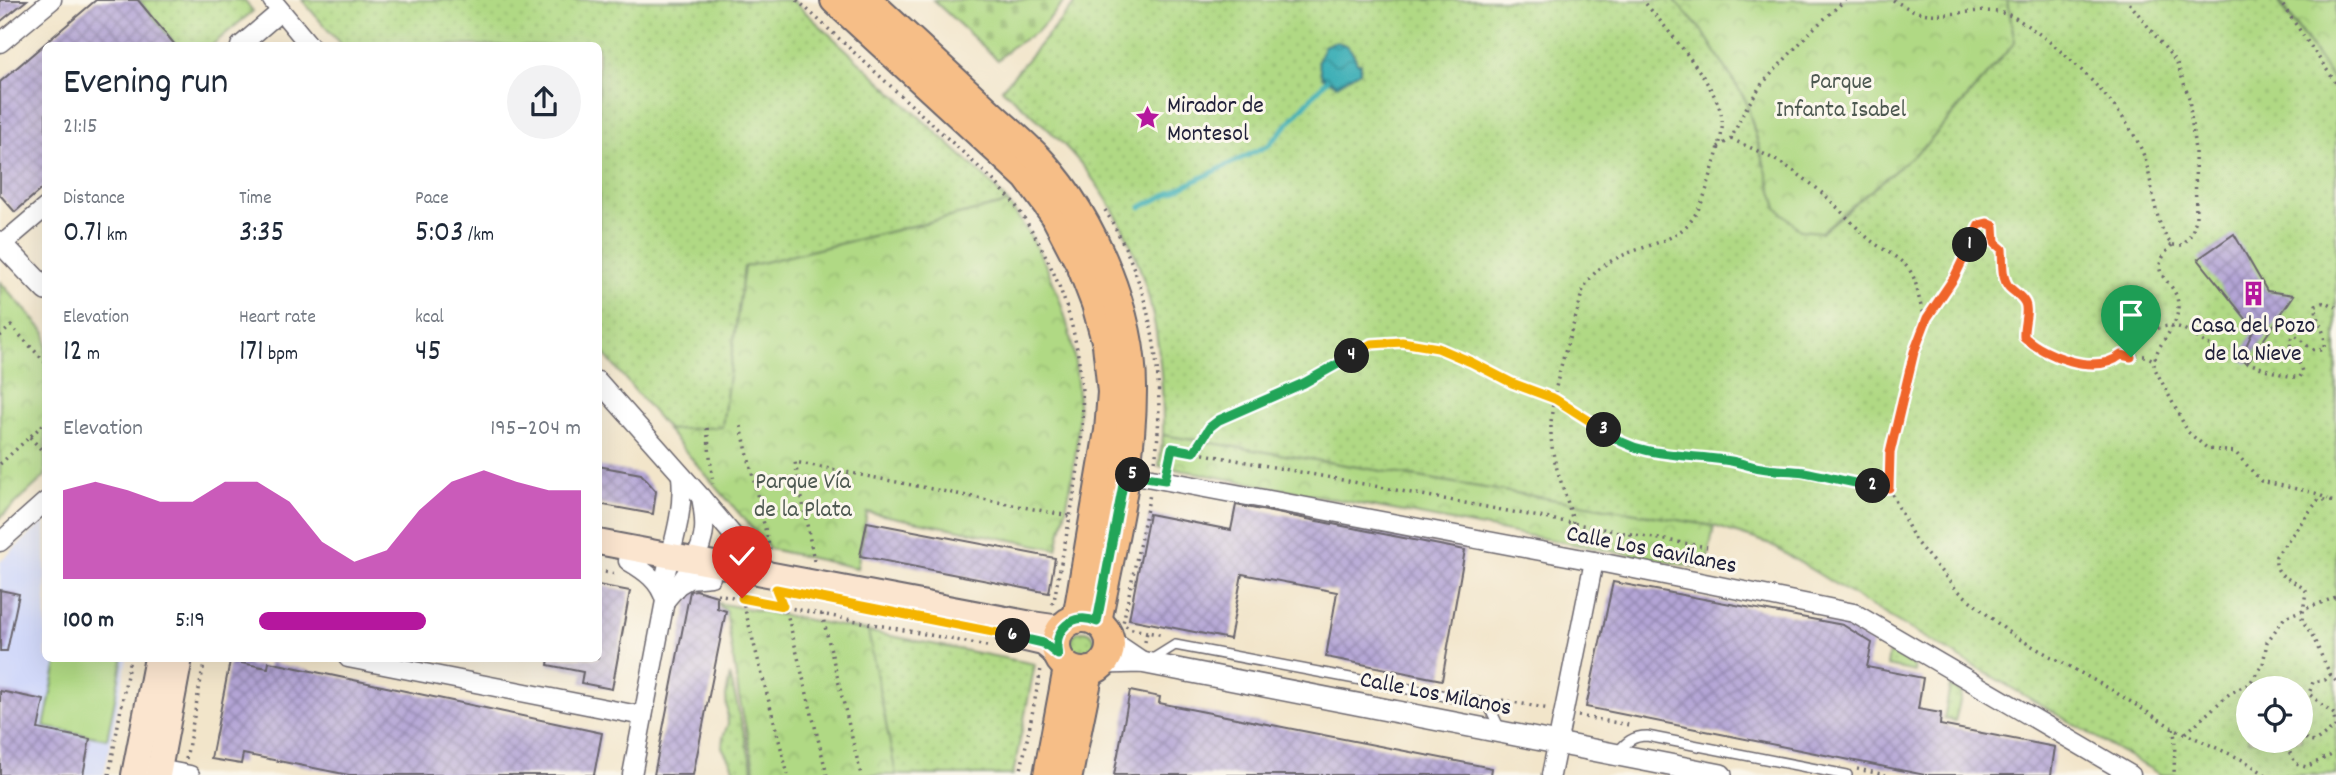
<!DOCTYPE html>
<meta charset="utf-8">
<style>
:root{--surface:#fff;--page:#f2f2f3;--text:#1f2937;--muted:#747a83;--accent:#b5179e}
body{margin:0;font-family:Dekko,sans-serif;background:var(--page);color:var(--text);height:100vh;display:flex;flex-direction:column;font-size:26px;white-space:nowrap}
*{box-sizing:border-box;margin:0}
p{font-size:23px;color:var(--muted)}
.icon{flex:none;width:38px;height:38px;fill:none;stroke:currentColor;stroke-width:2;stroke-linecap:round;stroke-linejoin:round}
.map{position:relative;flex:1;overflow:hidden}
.panel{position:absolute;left:42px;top:42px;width:560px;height:620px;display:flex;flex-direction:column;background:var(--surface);border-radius:10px;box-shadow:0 7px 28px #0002}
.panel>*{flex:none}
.controls{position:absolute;left:2236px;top:676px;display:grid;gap:14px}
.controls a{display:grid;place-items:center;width:77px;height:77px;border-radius:50%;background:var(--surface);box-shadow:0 7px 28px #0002;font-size:35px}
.pin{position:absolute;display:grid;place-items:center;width:60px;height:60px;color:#fff;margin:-72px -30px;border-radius:50% 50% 50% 0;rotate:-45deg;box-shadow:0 0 7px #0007}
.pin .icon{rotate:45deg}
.km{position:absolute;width:35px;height:35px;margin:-18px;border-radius:50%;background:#222;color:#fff;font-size:19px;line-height:35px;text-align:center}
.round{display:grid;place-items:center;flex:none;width:74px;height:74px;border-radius:37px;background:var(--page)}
.headline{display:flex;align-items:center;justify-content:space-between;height:119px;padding:0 21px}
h1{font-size:38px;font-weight:600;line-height:52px}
.metrics{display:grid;grid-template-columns:repeat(3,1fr);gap:10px;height:119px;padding:7px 21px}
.metrics div{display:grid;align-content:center}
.metrics b{font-size:30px;font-weight:600}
.metrics small{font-size:19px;font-weight:400}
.metrics p{font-size:19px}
.chart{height:196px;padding:14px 21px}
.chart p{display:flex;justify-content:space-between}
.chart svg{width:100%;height:126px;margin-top:7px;fill:var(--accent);opacity:.7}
ul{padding:0 21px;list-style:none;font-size:23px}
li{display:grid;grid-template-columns:112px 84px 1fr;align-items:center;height:52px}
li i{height:18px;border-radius:9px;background:var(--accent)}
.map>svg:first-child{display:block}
.built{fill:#d2d9f9}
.grass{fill:url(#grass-dots);stroke:#697e60;stroke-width:2;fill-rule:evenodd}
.cemetery{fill:url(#cemetery-stones);stroke:#697e60;stroke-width:2}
.park{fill:url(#park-crowns);stroke:#697e60;stroke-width:2}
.pitch{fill:#b0d984;stroke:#697e60;stroke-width:2}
.water{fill:url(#water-waves);stroke:#306979;stroke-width:2}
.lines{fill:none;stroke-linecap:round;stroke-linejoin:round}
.stream{stroke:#3fb0b7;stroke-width:5}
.building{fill:url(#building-cross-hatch)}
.service-casing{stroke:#6b666d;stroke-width:12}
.minor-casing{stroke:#6b666d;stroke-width:21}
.tertiary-casing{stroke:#6b666d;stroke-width:24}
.secondary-casing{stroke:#6b666d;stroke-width:28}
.primary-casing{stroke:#6b666d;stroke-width:32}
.path{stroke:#6b666d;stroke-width:3.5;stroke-dasharray:2 5;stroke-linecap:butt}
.service{stroke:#fff;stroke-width:9}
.minor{stroke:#fff;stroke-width:18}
.tertiary{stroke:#fff;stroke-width:21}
.secondary{stroke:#fbe5cf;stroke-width:24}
.primary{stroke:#f6be87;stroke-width:28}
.split-1-casing{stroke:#fff;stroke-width:14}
.split-2-casing{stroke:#fff;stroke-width:14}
.split-3-casing{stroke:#fff;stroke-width:14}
.split-4-casing{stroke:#fff;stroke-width:14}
.split-5-casing{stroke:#fff;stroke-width:14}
.split-6-casing{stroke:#fff;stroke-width:14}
.split-7-casing{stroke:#fff;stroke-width:14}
.split-1{stroke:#f0652b;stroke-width:9}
.split-2{stroke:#f0652b;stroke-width:9}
.split-3{stroke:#22a559;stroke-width:9}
.split-4{stroke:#f5b400;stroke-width:9}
.split-5{stroke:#22a559;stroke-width:9}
.split-6{stroke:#22a559;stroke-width:9}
.split-7{stroke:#f5b400;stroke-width:9}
.labels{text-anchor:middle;stroke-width:6;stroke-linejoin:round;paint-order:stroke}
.park-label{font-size:24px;fill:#4d5951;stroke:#fbf7ec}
.poi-label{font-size:24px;fill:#22223b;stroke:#fbf7ec;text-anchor:start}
.street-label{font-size:24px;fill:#22223b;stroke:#fbf7ec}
</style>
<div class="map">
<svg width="2336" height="775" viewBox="0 0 2336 775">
<defs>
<pattern id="grass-dots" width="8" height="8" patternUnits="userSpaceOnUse" patternTransform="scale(1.75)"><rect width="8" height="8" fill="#b0d984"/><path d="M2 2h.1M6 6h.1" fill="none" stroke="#97ba73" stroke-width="1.8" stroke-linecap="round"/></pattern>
<pattern id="cemetery-stones" width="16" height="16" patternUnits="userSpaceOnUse" patternTransform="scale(1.75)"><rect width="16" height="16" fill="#b0d984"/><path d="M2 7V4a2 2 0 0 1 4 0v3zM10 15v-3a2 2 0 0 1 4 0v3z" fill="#97ba73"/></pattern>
<pattern id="park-crowns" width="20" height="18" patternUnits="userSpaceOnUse" patternTransform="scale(1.75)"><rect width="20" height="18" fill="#b0d984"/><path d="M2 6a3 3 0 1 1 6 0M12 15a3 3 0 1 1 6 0" fill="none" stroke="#97ba73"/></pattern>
<pattern id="water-waves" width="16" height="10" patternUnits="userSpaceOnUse" patternTransform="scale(1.75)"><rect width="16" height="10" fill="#3fb0b7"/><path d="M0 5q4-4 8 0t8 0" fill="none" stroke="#348f96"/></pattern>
<pattern id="building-cross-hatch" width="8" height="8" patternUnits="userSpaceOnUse" patternTransform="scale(1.75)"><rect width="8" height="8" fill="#b4a5d6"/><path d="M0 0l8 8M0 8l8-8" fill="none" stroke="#9286af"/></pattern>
</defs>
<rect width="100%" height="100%" fill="#fbf7ec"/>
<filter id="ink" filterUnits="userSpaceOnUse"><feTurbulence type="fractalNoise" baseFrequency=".0143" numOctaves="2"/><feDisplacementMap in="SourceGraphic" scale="14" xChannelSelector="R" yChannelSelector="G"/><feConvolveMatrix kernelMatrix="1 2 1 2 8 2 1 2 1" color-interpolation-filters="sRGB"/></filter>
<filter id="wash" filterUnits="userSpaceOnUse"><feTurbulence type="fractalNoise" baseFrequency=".00686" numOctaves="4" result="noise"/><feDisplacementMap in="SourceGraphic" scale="28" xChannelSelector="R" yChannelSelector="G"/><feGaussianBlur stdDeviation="1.57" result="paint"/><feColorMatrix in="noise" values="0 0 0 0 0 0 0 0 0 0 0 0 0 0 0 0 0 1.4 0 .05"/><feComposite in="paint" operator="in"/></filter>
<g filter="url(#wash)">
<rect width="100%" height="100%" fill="#f2e5ca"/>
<path class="built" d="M45,521L46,658H127L104,775H0V562Z"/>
<g class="grass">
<path d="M138,0H244L253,11L212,45H176Z"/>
<path d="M302,0H792L987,179L1008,203L744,267L722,427L701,469L599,348L598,46L341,45Z"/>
<path d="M1078,0H1674L1704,33L1746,101L1764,166L1821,232L1928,143L2015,42L2007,0H2277L2336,83V775H2161L1864,602L1768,543L1714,526L1163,435C1164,339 1149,253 1089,174C1065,142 1033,115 1002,89ZM2249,688H2301V740H2249Z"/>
<path d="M850,628L1035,664L1013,775H880Z"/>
<circle cx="1083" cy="643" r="12"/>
<path d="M1889,652L1914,666L1915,672L1887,666Z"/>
<path d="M730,675L754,775H732L733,767L722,747L723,737L728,724L726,696Z"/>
<path d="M1950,686L1962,693L1955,721L1944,719Z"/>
</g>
<path class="cemetery" d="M933,0H1066L1038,31L1010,48L998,60Z"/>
<g class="park">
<path d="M1674,0H2007L2015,42L1928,143L1821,232L1800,230L1777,208L1746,101L1704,33Z"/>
<path d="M2277,0H2336V83L2281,3Z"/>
<path d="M1008,203C1056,267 1081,343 1078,423C1077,465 1066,508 1057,549L867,512L857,568L770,549L667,430L722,427L744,267Z"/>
<path d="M0,282L46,333L45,476L0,518Z"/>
<path d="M1163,435L1714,526L1706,569L1159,466Z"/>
<path d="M717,603L868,631L896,775H756L739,697L726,611Z"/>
</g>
<path class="pitch" d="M58,658H123L107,739L44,727Z"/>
<path class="water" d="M1333,42C1348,42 1354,52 1357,63H1361L1360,71L1337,85L1322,77L1318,61L1324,46Z"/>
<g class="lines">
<path class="stream" d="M1141,207L1269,145L1327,80"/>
</g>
<g id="blocks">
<g class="building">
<path d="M0,0H27L0,22Z"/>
<path d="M96,0H138L176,46H46V185L15,212L0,195V82Z"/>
<path d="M2234,234L2267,291L2294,295L2247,364L2240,359L2254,329L2198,259Z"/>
<path d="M598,466L641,474L656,491L653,514L598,504Z"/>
<path d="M1236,505L1465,550L1442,680L1326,657L1337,592L1242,574L1230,639L1129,619L1149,514L1231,530Z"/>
<path d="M867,522L1055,558L1049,593L860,556Z"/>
<path d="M1613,582L1843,625L1872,643L1867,667L1923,678L1918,709L1941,713L1940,725L2055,747L2051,775H1925L1586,707Z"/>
<path d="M598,585L630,591L612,689L581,683L583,672L548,665L549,658H598Z"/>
<path d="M0,590L19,594L7,651H0Z"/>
<path d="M696,590L717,596V608L726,611L693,775H654L690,591Z"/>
<path d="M230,661L268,668L269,662L602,733L594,775H349L243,754L241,764L211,759Z"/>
<path d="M0,691L44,700L38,729L90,739L83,775H0Z"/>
<path d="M1130,691L1160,697L1159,703L1492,768L1491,775H1114Z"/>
</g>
</g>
</g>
<g filter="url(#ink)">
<use href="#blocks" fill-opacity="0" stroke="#6b666d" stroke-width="2"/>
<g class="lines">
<defs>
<g id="service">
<path d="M1151,660L1175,645L1488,704L1500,729"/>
<path d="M1617,753C1626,742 1633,736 1647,736L1847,775"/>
</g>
<g id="minor">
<path d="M272,0L310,46"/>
<path d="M0,43L52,0"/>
<path d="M240,46L281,11"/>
<path d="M0,246L46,207"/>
<path d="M598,381L701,497L753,559L769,572"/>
<path d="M1125,473L1594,561L1854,613L2131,775"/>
<path d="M0,542L46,501"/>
<path d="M628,561C645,571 660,581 665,601L632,775"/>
<path d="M677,586L689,579L711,577"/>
<path d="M662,589C670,551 685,515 681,476"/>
<path d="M665,601C681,583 702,555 704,530C705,519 703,508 701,497"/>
<path d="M348,658L643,716"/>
<path d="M148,767L190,775"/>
<path d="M1551,775L1594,561"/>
</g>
<g id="tertiary">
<path d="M0,242L46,290"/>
<path d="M1110,641L1141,662"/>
<path d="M1103,663L1141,662L1721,775"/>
</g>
<g id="secondary">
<path d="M598,542L1032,624L1053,627L1064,626"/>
<path d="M1008,635L1043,643L1058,655"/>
<path d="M134,775L157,658"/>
<path d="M158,775L180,658"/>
</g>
<g id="primary">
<path d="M835,0L1027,177L1055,215L1081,265L1096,304L1107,344L1112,392L1109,431L1077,619"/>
<path d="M867,0C907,37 948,75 988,112C1006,129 1026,145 1042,163C1093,219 1133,315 1132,391C1132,469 1111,547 1097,622"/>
<circle cx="1083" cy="645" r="27"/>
<path d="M1048,775L1068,668"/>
<path d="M1068,775L1089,671"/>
</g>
</defs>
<use href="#service" class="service-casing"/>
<use href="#minor" class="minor-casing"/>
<use href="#tertiary" class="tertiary-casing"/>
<use href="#secondary" class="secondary-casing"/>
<use href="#primary" class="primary-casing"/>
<g class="path">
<path d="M797,0L994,181L1017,206"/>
<path d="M1893,0C1902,5 1912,11 1922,13C1953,19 1989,2 2017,19C2061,45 2129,110 2145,159C2154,187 2153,223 2172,245H2184L2192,233L2196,219L2195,151L2189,98L2177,63L2127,0"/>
<path d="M2279,0L2336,83"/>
<path d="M1731,139C1756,150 1781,161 1802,177C1827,194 1847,219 1869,239C1881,249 1898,256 1908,268C1920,283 1916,301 1926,317"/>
<path d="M1718,147L1731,139L1745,110L1761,85L1812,30L1845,0"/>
<path d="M1016,206C1065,276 1089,357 1081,443C1076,495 1063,549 1054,601L1050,607"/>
<path d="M1105,210C1151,285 1167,375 1155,462"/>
<path d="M2172,245C2141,279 2179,277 2178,307C2178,331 2154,343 2154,367L2188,432L2208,449L2235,452L2261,481L2315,493L2328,499"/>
<path d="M0,336L11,326L46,363"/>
<path d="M2122,355L2145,356L2154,360"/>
<path d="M741,426L770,550"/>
<path d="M707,428L713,484"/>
<path d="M30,437L46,455"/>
<path d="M1194,452L1210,427L1219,420L1304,383L1372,344L1402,342L1438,348L1471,362L1512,383L1555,399L1577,414L1600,426L1610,435L1637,447L1658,452L1724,460L1760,468L1807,473L1844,483L1889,488"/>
<path d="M0,464L46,422"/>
<path d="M1169,465L1172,448L1630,534L1627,550"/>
<path d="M1573,523C1568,497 1555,471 1552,446C1546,403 1567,347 1579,306C1580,301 1581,295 1583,290C1599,256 1637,252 1667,239C1692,228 1702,206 1709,181C1714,164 1724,136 1722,119C1719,86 1664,27 1643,0"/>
<path d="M1630,534L1707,547"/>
<path d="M814,561L795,462L1069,516"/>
<path d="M598,571L617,574"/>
<path d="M717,594L992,647"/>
<path d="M742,598L788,775"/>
<path d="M780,598L788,617L827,775"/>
<path d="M822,614L861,775"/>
<path d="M1147,632L1128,628L1123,623L1150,494"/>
<path d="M1145,642L1147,632L1164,635"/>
<path d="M2330,674L2336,681"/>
<path d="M1502,700L1549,709"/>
<path d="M1578,716L1629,725"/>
<path d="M2173,728L2175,739L2174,775"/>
<path d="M2186,733L2229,694L2250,683L2263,664L2267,642L2285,617L2336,597"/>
<path d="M2301,733L2308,741L2315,742L2335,727L2334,714L2309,694L2313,682L2325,680L2330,674L2312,635L2302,620L2306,591C2294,578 2273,579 2276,556L2319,499L2336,502"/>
<path d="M2283,740L2296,764L2306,767L2336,753"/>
<path d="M186,759L205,658"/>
<path d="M1857,769L1886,775"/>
<path d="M109,775L130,658"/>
<path d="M1020,775L1041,669"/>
<path d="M2266,775L2245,761L2173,728L2110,689L2012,635L1956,589L1916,542L1889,488L1890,453L1914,352L1927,318L1954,278L1979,225L1987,223L1994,226L1995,243L2002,249C2003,261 2001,278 2010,287C2015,293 2022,296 2025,304C2029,311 2023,327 2024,337C2044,355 2092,375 2118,357C2124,353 2127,347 2132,341C2140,332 2160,326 2171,326C2184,326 2194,336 2204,342C2220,352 2283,379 2300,377L2303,372C2300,359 2283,348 2294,335C2305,339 2309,355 2323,349C2329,334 2315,321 2316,305L2326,302L2336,307"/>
</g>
<use href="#service" class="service"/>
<use href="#minor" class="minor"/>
<use href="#tertiary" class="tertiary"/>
<use href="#secondary" class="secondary"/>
<use href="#primary" class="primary"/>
</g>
</g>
<g class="lines" filter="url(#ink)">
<defs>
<path id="split-1" d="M1970,245L1979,225L1987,223L1994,226L1995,243L2002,249C2003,261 2001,278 2009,287C2015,293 2022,296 2025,303C2029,311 2023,326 2024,337C2045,356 2095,376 2121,355L2131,357"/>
<path id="split-2" d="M1873,486L1889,488L1890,453L1914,352L1927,318L1954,278L1970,245"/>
<path id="split-3" d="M1604,430C1635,458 1686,454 1724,460C1736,461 1748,466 1761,468C1775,471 1789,470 1804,472C1827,476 1849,483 1873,486"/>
<path id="split-4" d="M1352,356L1371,344L1402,342L1438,348L1471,362L1512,383L1555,399L1604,430"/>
<path id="split-5" d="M1133,475L1165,480L1172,448L1194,452L1210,427L1219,420L1304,383L1352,356"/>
<path id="split-6" d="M1013,636L1043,643L1058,655C1052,630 1073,611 1097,622L1125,474L1133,475"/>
<path id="split-7" d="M742,598L783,606L776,589L1013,636"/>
</defs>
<use href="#split-1" class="split-1-casing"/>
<use href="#split-2" class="split-2-casing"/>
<use href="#split-3" class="split-3-casing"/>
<use href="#split-4" class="split-4-casing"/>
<use href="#split-5" class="split-5-casing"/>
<use href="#split-6" class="split-6-casing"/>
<use href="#split-7" class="split-7-casing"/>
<use href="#split-1" class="split-1"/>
<use href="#split-2" class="split-2"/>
<use href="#split-3" class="split-3"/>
<use href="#split-4" class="split-4"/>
<use href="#split-5" class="split-5"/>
<use href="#split-6" class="split-6"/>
<use href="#split-7" class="split-7"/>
</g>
<defs>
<symbol id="sight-bare" viewBox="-9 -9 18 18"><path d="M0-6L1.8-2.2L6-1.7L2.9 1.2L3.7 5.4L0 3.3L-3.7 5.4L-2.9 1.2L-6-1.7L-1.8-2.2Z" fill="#b5179e" stroke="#fbf7ec" stroke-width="2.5" paint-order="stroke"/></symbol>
<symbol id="building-bare" viewBox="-9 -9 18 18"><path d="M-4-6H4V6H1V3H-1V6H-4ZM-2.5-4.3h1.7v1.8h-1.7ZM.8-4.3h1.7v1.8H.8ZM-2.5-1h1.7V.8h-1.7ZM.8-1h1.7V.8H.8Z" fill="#b5179e" stroke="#fbf7ec" stroke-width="2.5" paint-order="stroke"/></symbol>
</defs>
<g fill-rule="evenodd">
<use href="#sight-bare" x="1130" y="100" width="35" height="35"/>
<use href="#building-bare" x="2236" y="276" width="35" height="35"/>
</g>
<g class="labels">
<g class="park-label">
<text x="1841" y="88">Parque<tspan x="1841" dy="28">Infanta Isabel</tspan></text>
<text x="803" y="488">Parque Vía<tspan x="803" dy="28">de la Plata</tspan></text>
</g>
<g class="poi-label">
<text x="1167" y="112">Mirador de<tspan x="1167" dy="28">Montesol</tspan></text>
<text x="2253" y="332" text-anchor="middle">Casa del Pozo<tspan x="2253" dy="28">de la Nieve</tspan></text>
</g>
<g class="street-label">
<text transform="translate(1652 548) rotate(11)" y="8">Calle Los Gavilanes</text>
<text transform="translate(1436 692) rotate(11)" y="8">Calle Los Milanos</text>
</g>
</g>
</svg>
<div class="controls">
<a><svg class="icon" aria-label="locate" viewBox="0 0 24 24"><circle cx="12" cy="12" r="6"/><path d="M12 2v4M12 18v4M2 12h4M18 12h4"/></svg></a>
</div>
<div class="pin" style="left:2131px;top:357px;background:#1e9e55"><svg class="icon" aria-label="arrive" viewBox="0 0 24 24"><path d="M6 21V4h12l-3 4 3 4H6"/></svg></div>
<div class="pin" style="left:742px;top:598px;background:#d93025"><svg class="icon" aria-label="check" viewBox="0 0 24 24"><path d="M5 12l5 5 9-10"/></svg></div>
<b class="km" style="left:1970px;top:245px">1</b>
<b class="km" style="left:1873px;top:486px">2</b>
<b class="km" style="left:1604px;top:430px">3</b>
<b class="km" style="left:1352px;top:356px">4</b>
<b class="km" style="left:1133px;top:475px">5</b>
<b class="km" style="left:1013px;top:636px">6</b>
<section class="panel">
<div class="headline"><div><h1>Evening run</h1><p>21:15</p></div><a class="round"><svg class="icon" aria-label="share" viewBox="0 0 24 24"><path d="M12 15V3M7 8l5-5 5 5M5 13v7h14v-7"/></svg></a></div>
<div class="metrics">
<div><p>Distance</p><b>0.71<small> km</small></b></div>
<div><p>Time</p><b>3:35</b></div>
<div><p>Pace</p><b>5:03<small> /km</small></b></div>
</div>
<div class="metrics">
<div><p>Elevation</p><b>12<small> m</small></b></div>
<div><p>Heart rate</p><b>171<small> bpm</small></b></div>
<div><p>kcal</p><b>45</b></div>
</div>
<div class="chart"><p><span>Elevation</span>195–204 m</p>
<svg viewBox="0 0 160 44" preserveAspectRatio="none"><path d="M0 44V13L10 10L20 13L30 17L40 17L50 10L60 10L70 17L80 31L90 38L100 34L110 20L120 10L130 6L140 10L150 13L160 13V44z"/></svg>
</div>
<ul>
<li><b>100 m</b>5:19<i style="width:52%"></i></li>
</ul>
</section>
</div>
